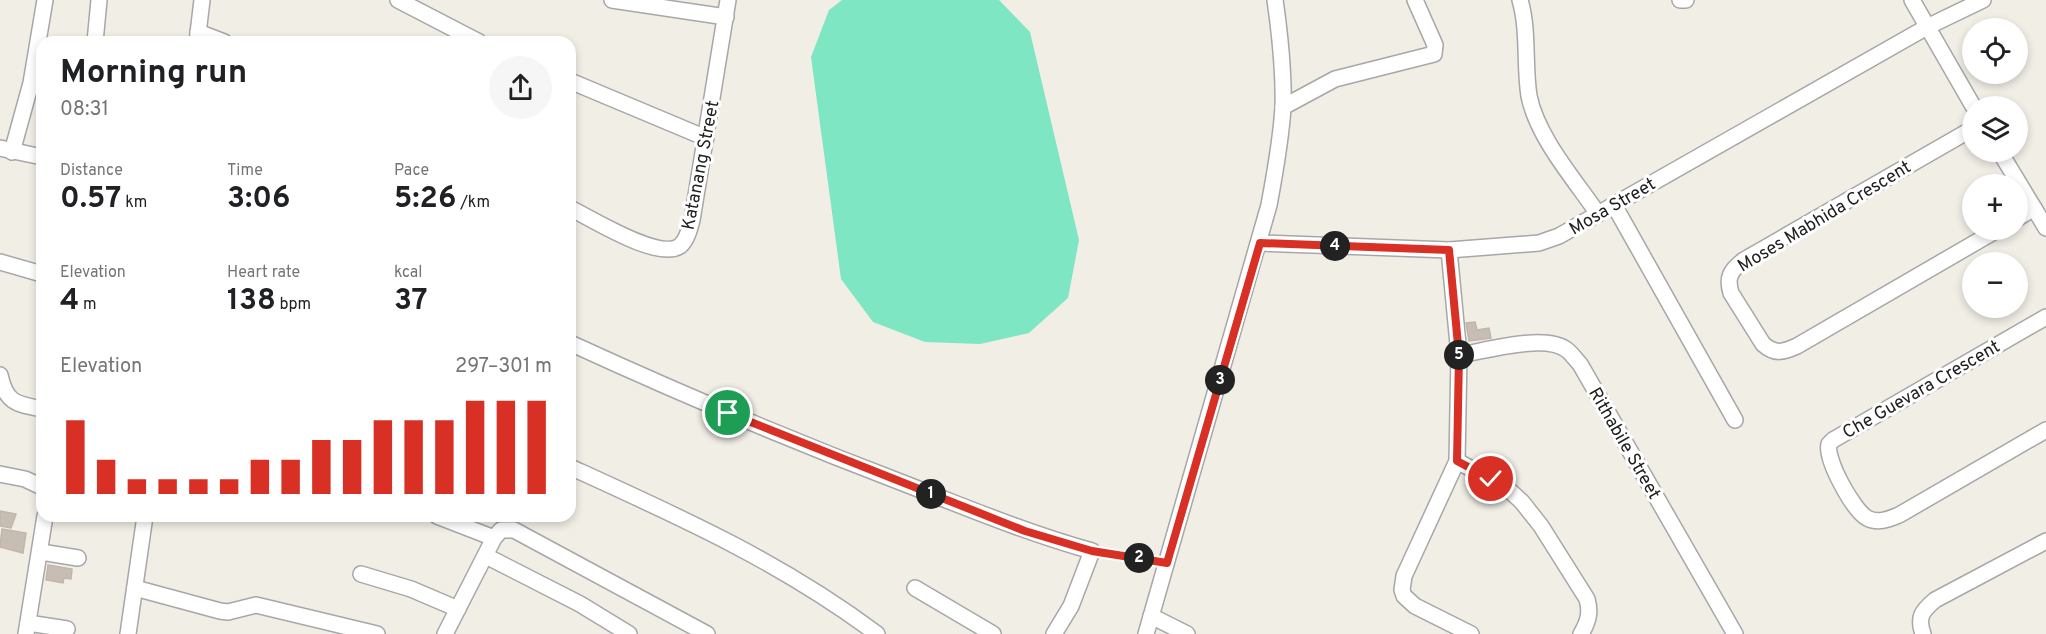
<!DOCTYPE html>
<meta charset="utf-8">
<style>
:root{--surface:#fff;--page:#f6f6f6;--text:#202124;--muted:#757577;--accent:#d93025}
body{margin:0;font-family:Overpass,sans-serif;background:var(--page);color:var(--text);height:100vh;display:flex;flex-direction:column;font-size:22px;white-space:nowrap}
*{box-sizing:border-box;margin:0}
p{font-size:20px;color:var(--muted)}
.icon{flex:none;width:33px;height:33px;fill:none;stroke:currentColor;stroke-width:2;stroke-linecap:round;stroke-linejoin:round}
.map{position:relative;flex:1;overflow:hidden}
.sheet{position:absolute;left:36px;top:36px;width:540px;height:486px;display:flex;flex-direction:column;background:var(--surface);border-radius:18px;box-shadow:0 3px 9px #0003}
.sheet>*{flex:none}
.fabs{position:absolute;left:1962px;top:18px;display:grid;gap:12px}
.fabs a{display:grid;place-items:center;width:66px;height:66px;border-radius:50%;background:var(--surface);box-shadow:0 3px 9px #0003;font-size:30px}
.pin{position:absolute;display:grid;place-items:center;width:51px;height:51px;color:#fff;margin:-26px;border:3px solid #fff;border-radius:50%;box-shadow:0 2px 6px #0007}
.km{position:absolute;width:30px;height:30px;margin:-15px;border-radius:50%;background:#222;color:#fff;font-size:16px;line-height:30px;text-align:center}
.round{display:grid;place-items:center;flex:none;width:63px;height:63px;border-radius:32px;background:var(--page)}
.overview{display:flex;align-items:center;justify-content:space-between;height:102px;padding:0 24px}
h1{font-size:33px;font-weight:700;line-height:45px}
.figures{display:grid;grid-template-columns:repeat(3,1fr);gap:9px;height:102px;padding:6px 24px}
.figures div{display:grid;align-content:center}
.figures b{font-size:30px;font-weight:700}
.figures small{font-size:16px;font-weight:400}
.figures p{font-size:16px}
.chart{height:168px;padding:12px 24px}
.chart p{display:flex;justify-content:space-between}
.chart svg{width:100%;height:108px;margin-top:6px;stroke:var(--accent);stroke-width:6}
.map>svg:first-child{display:block}
.pitch{fill:#7ee6c3}
.building{fill:#c6beb5;stroke:#c4b5a7;stroke-width:1.5}
.lines{fill:none;stroke-linecap:round;stroke-linejoin:round}
.minor-casing{stroke:#a7a7a7;stroke-width:18}
.path{stroke:#ff8069;stroke-width:2;stroke-dasharray:3 3;stroke-linecap:butt}
.minor{stroke:#fff;stroke-width:15}
.route-casing{stroke:#fff;stroke-width:12}
.route{stroke:#d93025;stroke-width:8}
.labels{text-anchor:middle;stroke-width:6;stroke-linejoin:round;paint-order:stroke}
.street-label{font-size:18px;fill:#202020;stroke:#fff}
</style>
<div class="map">
<svg width="2046" height="634" viewBox="0 0 2046 634">
<rect width="100%" height="100%" fill="#f1eee6"/>
<path class="pitch" d="M842,0H999L1030,32L1079,240L1068,298L1029,333L980,344L925,342L873,322L841,279L811,57L829,10Z"/>
<g class="building">
<path d="M1475,322L1477,330L1489,328L1491,338L1469,341L1466,323Z"/>
<path d="M0,511L16,514L11,528L0,526Z"/>
<path d="M2,529L26,533L23,553L0,547Z"/>
<path d="M48,565L72,569L71,579L64,578L63,583L46,580Z"/>
</g>
<g class="lines">
<defs>
<g id="minor">
<path d="M398,0L479,42"/>
<path d="M612,0L726,17"/>
<path d="M1520,0C1529,31 1524,64 1529,96C1537,137 1575,180 1598,214"/>
<path d="M1680,0H1686"/>
<path d="M1912,0L1973,106"/>
<path d="M198,32L224,42"/>
<path d="M95,42L99,0"/>
<path d="M197,42L202,0"/>
<path d="M570,81L706,138"/>
<path d="M1283,107L1335,79L1434,54L1435,45L1415,0"/>
<path d="M1972,129L1744,260C1731,270 1726,277 1731,293L1763,344C1775,355 1784,352 1797,346L1997,230"/>
<path d="M0,148L42,157"/>
<path d="M12,152L31,83L45,0"/>
<path d="M2000,152L2046,228"/>
<path d="M1614,205L1735,420"/>
<path d="M570,208C592,219 659,261 680,246C687,240 690,228 692,220L728,0"/>
<path d="M2018,218L2034,208"/>
<path d="M1260,243L1449,250L1539,243L1559,236L1927,27L1983,0"/>
<path d="M1449,250L1459,355L1457,461L1404,576L1402,590L1404,596L1415,606L1471,634"/>
<path d="M0,262L42,274"/>
<path d="M2046,317L1833,440L1829,444C1825,459 1853,510 1867,518C1878,524 1889,519 1899,515L2046,430"/>
<path d="M570,343C679,393 790,440 903,483C965,507 1027,533 1092,551L1071,606L1054,634"/>
<path d="M1459,355C1486,351 1545,333 1567,350C1572,354 1576,360 1580,364L1735,634"/>
<path d="M0,375C6,403 16,404 42,409"/>
<path d="M1457,461L1508,489L1522,502L1541,526L1587,599C1591,613 1588,622 1581,634"/>
<path d="M570,467C680,517 779,561 877,634"/>
<path d="M0,474L25,479L42,487"/>
<path d="M437,516L494,538L445,634"/>
<path d="M494,538L501,530H514L707,634"/>
<path d="M41,552L78,558"/>
<path d="M486,556L580,604L629,634"/>
<path d="M361,574L411,589L458,609"/>
<path d="M135,588L220,611L228,612L256,605L377,634"/>
<path d="M915,588L993,634"/>
<path d="M1151,616L1187,634"/>
<path d="M28,623L67,629"/>
<path d="M26,634L45,516"/>
<path d="M128,634L145,516"/>
<path d="M1146,634L1269,205C1275,173 1281,140 1283,107C1284,72 1280,35 1275,0"/>
<path d="M1923,634C1917,617 1922,611 1935,600L2046,541"/>
</g>
</defs>
<use href="#minor" class="minor-casing"/>
<path class="path" d="M1108,554L1152,560"/>
<use href="#minor" class="minor"/>
</g>
<g class="lines">
<defs>
<path id="route" d="M728,413L1025,531L1092,551L1167,563L1260,243L1449,250L1459,355L1457,461L1491,479"/>
</defs>
<use href="#route" class="route-casing"/>
<use href="#route" class="route"/>
</g>
<g class="labels">
<g class="street-label">
<text transform="translate(700 165) rotate(-79)" y="6">Katanang Street</text>
<text transform="translate(1612 206) rotate(-30)" y="6">Mosa Street</text>
<text transform="translate(1824 216) rotate(-31)" y="6">Moses Mabhida Crescent</text>
<text transform="translate(1921 389) rotate(-30)" y="6">Che Guevara Crescent</text>
<text transform="translate(1625 443) rotate(60)" y="6">Rithabile Street</text>
</g>
</g>
</svg>
<div class="fabs">
<a><svg class="icon" aria-label="locate" viewBox="0 0 24 24"><circle cx="12" cy="12" r="6"/><path d="M12 2v4M12 18v4M2 12h4M18 12h4"/></svg></a>
<a><svg class="icon" aria-label="layers" viewBox="0 0 24 24"><path d="M12 4l9 5-9 5-9-5zM3 14l9 5 9-5"/></svg></a>
<a>+</a>
<a>−</a>
</div>
<div class="pin" style="left:728px;top:413px;background:#1e9e55"><svg class="icon" aria-label="arrive" viewBox="0 0 24 24"><path d="M6 21V4h12l-3 4 3 4H6"/></svg></div>
<div class="pin" style="left:1491px;top:479px;background:#d93025"><svg class="icon" aria-label="check" viewBox="0 0 24 24"><path d="M5 12l5 5 9-10"/></svg></div>
<b class="km" style="left:931px;top:494px">1</b>
<b class="km" style="left:1139px;top:558px">2</b>
<b class="km" style="left:1220px;top:380px">3</b>
<b class="km" style="left:1335px;top:246px">4</b>
<b class="km" style="left:1459px;top:355px">5</b>
<section class="sheet">
<div class="overview"><div><h1>Morning run</h1><p>08:31</p></div><a class="round"><svg class="icon" aria-label="share" viewBox="0 0 24 24"><path d="M12 15V3M7 8l5-5 5 5M5 13v7h14v-7"/></svg></a></div>
<div class="figures">
<div><p>Distance</p><b>0.57<small> km</small></b></div>
<div><p>Time</p><b>3:06</b></div>
<div><p>Pace</p><b>5:26<small> /km</small></b></div>
</div>
<div class="figures">
<div><p>Elevation</p><b>4<small> m</small></b></div>
<div><p>Heart rate</p><b>138<small> bpm</small></b></div>
<div><p>kcal</p><b>37</b></div>
</div>
<div class="chart"><p><span>Elevation</span>297–301 m</p>
<svg viewBox="0 0 160 44" preserveAspectRatio="none"><path d="M5 44V14M15 44V30M25 44V38M35 44V38M45 44V38M55 44V38M65 44V30M75 44V30M85 44V22M95 44V22M105 44V14M115 44V14M125 44V14M135 44V6M145 44V6M155 44V6"/></svg>
</div>
</section>
</div>
